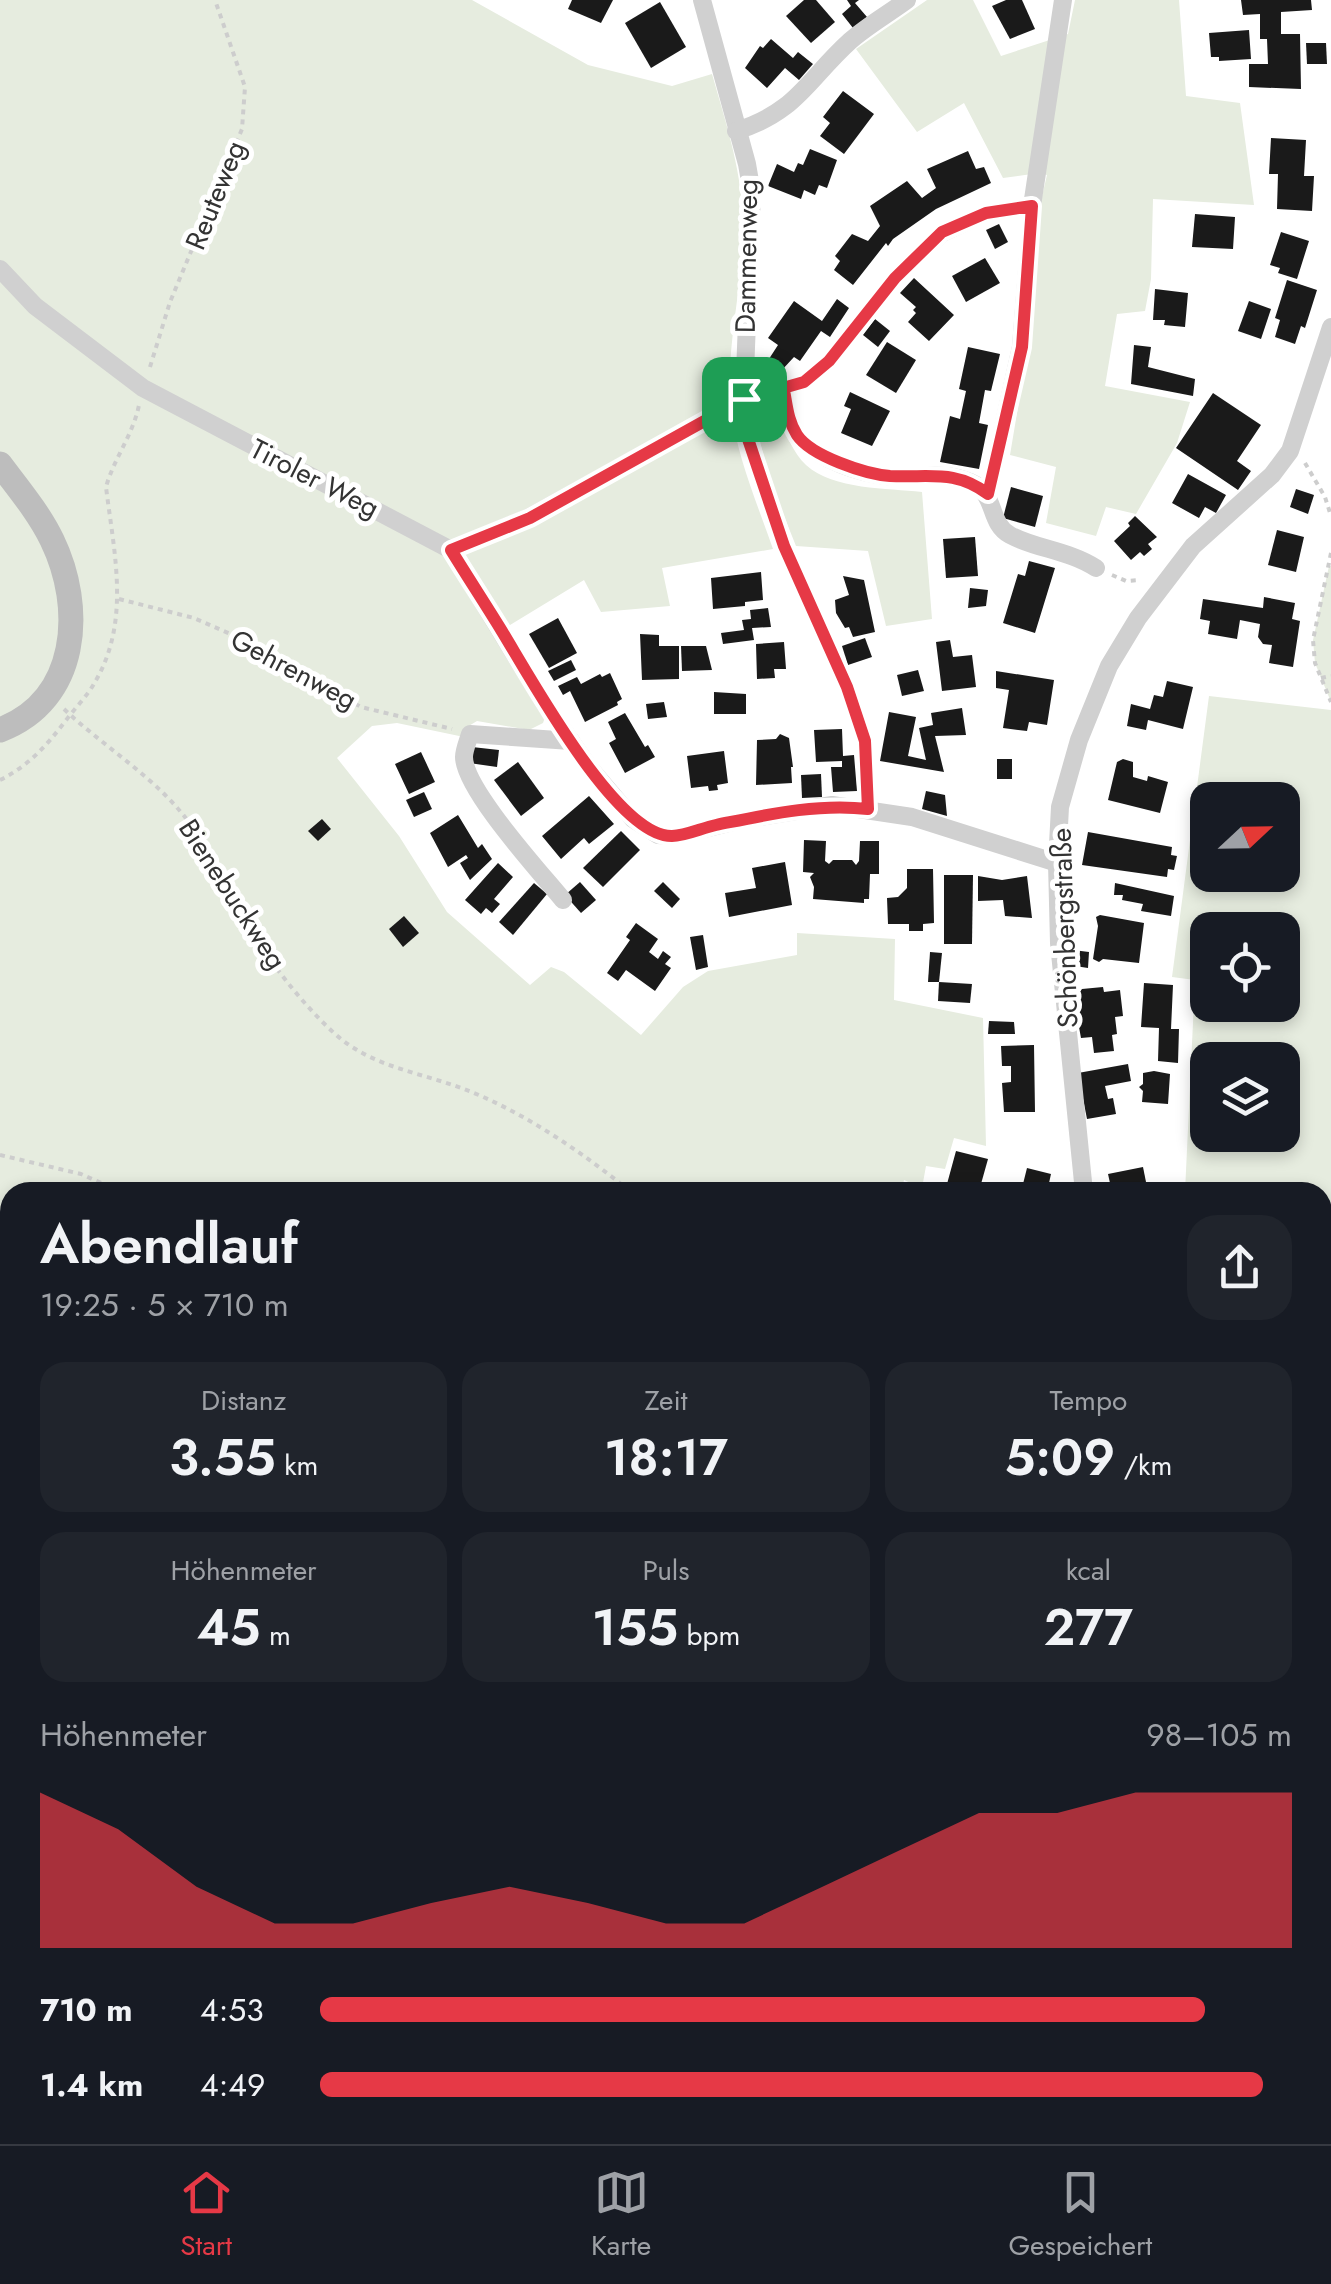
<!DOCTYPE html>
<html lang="de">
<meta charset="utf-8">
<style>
:root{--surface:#171b24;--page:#20242c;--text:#f1f3f6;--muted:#9ea1a6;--line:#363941;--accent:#e63946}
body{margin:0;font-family:Jost,sans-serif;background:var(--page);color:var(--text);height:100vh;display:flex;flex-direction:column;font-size:38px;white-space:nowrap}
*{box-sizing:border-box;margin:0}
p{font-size:32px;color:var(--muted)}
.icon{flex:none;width:55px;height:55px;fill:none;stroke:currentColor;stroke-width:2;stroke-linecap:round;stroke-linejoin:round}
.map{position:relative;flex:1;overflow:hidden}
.details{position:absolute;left:0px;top:1182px;width:1332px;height:962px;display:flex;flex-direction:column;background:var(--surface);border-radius:30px 30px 0 0;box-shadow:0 5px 15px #0003}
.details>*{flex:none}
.needle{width:65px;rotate:68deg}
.tools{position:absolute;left:1190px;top:782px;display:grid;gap:20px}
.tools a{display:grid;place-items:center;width:110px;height:110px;border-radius:20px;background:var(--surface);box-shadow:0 5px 15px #0003;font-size:50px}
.pin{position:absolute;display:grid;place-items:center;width:85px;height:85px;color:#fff;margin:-42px;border-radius:20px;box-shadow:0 5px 15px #0006}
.round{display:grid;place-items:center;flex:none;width:105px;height:105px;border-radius:30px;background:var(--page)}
.headline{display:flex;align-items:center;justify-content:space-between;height:170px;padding:0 40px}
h1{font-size:55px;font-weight:600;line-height:75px}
.metrics{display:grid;grid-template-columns:repeat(3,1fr);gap:15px;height:170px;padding:10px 40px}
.metrics div{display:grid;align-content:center;border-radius:25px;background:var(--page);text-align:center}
.metrics b{font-size:50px;font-weight:600}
.metrics small{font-size:28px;font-weight:400}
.metrics p{font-size:28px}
.chart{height:280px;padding:20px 40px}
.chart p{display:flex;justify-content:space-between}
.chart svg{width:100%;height:180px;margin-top:10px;fill:var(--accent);opacity:.7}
ul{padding:0 40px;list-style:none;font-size:32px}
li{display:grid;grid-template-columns:160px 120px 1fr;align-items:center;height:75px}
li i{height:25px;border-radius:12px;background:var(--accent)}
.menu{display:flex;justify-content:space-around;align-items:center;height:140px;border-top:2px solid var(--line);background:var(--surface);font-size:28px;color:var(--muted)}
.menu a{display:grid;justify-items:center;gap:5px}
.menu .active{color:var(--accent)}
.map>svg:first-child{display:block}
.green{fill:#e6ecdf;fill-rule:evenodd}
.building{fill:#1a1a1a}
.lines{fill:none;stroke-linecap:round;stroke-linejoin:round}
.path{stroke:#cdcdcd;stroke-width:4;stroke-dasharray:5 5;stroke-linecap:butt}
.lane{stroke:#d0d0d0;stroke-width:9}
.street{stroke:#d0d0d0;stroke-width:18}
.secondary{stroke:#bdbdbd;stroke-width:25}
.route-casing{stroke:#fff;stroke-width:20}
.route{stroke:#e63946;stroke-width:12}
.labels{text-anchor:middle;stroke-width:10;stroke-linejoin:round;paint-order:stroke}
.street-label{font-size:28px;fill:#333;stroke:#fff}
</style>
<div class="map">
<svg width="1331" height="2144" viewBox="0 0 1331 2144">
<rect width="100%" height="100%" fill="#fff"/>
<g class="green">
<path d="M0,0H472L588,65L672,86L712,74C728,130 745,180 743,239C741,295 725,353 731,409C737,457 757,503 773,549L662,568L670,606L601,612L584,580L502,630L545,717L543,723L529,730L477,721L467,727L464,737L397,723L372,726L337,758L399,836L447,912L530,985L551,967L564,972L641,1035L683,987L708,971L797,955V933L895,939L894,1000L983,1018L986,1146L954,1138L945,1169L926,1166L922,1188L904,1180L901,1192H10V2135H1322V1376L1327,1366L1322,1336V1192H1185L1195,980L1172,977L1209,696L1331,710V2144H0ZM1208,800H1282V875H1208ZM1208,930H1282V1005H1208ZM1208,1060H1282V1135H1208Z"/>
<path d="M927,0H973L1001,56L1068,34L1075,0H1179L1186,96L1240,103L1254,205L1153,199L1151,279L1145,311L1117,314L1105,386L1190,402L1177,443L1136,514L1106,507L1096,536L1046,523L1056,467L1010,455L1028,347L1039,209L1047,175L1039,173L1003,178L964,103L917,132L856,49Z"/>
<path d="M762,413L777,417C786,433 793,453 806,465C834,490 887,488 922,492L932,619L886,626L868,551L796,546C779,504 762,461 755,416Z"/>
<path d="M1329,566H1331V702L1315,663L1313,640Z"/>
</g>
<g class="building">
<path d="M572,0H613L601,23L568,9Z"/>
<path d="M804,0H816L835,22L811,43L786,16Z"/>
<path d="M847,0H859L855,3L867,17L853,28L842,14L851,6Z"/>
<path d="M1006,0H1022L1035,29L1010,39L992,6Z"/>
<path d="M1241,0H1311L1312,10L1281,12V34H1300L1301,89L1249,87V64H1268L1267,39H1260V14L1243,15Z"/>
<path d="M660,2L686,47L651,68L625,23Z"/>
<path d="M1249,30L1251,59L1219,61V57H1211L1209,33Z"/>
<path d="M771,39L793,58L798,52L813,64L799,80L785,68L767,88L745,68L760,46L763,48Z"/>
<path d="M1306,43H1326L1327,64H1307Z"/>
<path d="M843,91L874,114L844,154L820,136L830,123L823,117Z"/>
<path d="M1271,138L1306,140L1304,176H1314L1312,211L1277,209L1278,174H1269Z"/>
<path d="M810,149L837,160L827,188L819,185L815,195L804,190L801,199L768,186L777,164L794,172L798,163L803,165Z"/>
<path d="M968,151L976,169L984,167L991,183L936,209L893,239L888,246L886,243L853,285L834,270L840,261L835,256L852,234L868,241L880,226L870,206L907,181L922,198L936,188L927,169Z"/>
<path d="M1195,214L1235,217L1233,249L1192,247Z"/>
<path d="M999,224L1008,242L995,249L986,230Z"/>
<path d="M1281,232L1309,241L1297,279L1278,273L1280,268L1270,265Z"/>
<path d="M985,258L1000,283L966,302L952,276Z"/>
<path d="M914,278L954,315L929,341L908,322L916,313L913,310L916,307L900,293Z"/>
<path d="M1287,280L1317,290L1305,328L1301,326L1295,344L1275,337L1280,320L1275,318Z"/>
<path d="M1155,289L1188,293L1185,327L1164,325L1165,320H1153Z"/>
<path d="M837,299L849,308L830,337L821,331L800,361L794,357L781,371L767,362L778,345L768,338L794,301L822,321Z"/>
<path d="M1249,301L1271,309L1261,339L1238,331Z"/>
<path d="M875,319L890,331L878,347L863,335Z"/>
<path d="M887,342L916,360L896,393L866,375Z"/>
<path d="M1134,345L1151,347L1148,367L1195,379L1193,396L1131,384Z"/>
<path d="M968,347L1000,354L991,391L985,390L979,423L988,425L979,469L940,462L950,416L960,419L966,391L959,389Z"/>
<path d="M850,392L890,411L872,446L841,433L851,409L844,406Z"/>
<path d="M1213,393L1261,425L1237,461L1251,471L1238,490L1176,448Z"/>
<path d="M1188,474L1226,495L1216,513L1205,507L1199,518L1172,503Z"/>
<path d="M1011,487L1043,496L1035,527L1003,518Z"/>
<path d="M1296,489L1314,495L1308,514L1290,507Z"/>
<path d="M1135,516L1157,537L1148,544L1152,549L1144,556L1140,552L1131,560L1114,541L1130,526L1128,523Z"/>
<path d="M1277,530L1304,537L1296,572L1268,565Z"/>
<path d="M975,537L978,576L946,578L943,539Z"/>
<path d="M1029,561L1055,568L1035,633L1003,623L1018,574L1025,576Z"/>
<path d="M761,572L763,600L745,602V606L713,609L711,578Z"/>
<path d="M843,576L864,580L875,632L853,637L849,627L845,628L836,613L835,600L849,595Z"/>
<path d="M970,588L988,590L986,606L968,608Z"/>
<path d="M1264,597L1295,603L1292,619L1300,621L1293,667L1269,663L1272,645L1263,644L1258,637L1260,624L1240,620L1237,639L1208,634L1210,621L1200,619L1203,599L1263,608Z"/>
<path d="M768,608L771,627L752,628L754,640L723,644L721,633L744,630L742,620L751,619L750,610Z"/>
<path d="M558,618L577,653L549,668L529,634Z"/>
<path d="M640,634L659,635V646H679V679L642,680Z"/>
<path d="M865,638L872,657L848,665L842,646Z"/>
<path d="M950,640L953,657L972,655L976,687L942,691L936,642Z"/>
<path d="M784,642L786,669H774L775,678L757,679L756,644Z"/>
<path d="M681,646H706L712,670L682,671Z"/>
<path d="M571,660L576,670L554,681L548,671Z"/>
<path d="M918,670L924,691L902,696L897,675Z"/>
<path d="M996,671L1054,680L1047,725L1029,722L1027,731L1003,728L1009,690L996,688Z"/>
<path d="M610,673L622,699L617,702L618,705L585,722L570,691L563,695L558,686L577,677L581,684L600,674L602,677Z"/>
<path d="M1167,681L1193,687L1183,729L1148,720L1146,730L1127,726L1131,704L1150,709L1154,695L1163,697Z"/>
<path d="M714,692L746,694V714H714Z"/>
<path d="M664,702L667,717L648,719L646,704Z"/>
<path d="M962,708L966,735L935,736L944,772L880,761L889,712L916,717L908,756L926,760L919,728L933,725L931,713Z"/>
<path d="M625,713L645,747L648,745L655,757L625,773L609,743L616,739L608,722Z"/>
<path d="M842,729L843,756L854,755L857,791L833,792L831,767H842V761L816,762L814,730Z"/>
<path d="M780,734L789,738L793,767H791L792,783L756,785L757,740L776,739Z"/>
<path d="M472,747L499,750L497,767L469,763Z"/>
<path d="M724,751L728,783L717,785L718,790L709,791L708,786L691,788L687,756Z"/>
<path d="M421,752L435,782L409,794L395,764Z"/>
<rect x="997" y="759" width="15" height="20"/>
<path d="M1123,759L1133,762V777L1147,781L1148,776L1168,782L1160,813L1108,800L1117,762Z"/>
<path d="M518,762L544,798L521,816L494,780Z"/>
<path d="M821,774L822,797L802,798L801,775Z"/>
<path d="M926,791L945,795L947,816L922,809Z"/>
<path d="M424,792L432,809L414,817L406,800Z"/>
<path d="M589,796L614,824L589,844L584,838L561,859L542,836Z"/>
<path d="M458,815L478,848L482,844L492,859L470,880L460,863L468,858L466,855L448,867L430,833Z"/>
<path d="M322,819L331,829L318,841L308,831Z"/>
<path d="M621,831L640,850L603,887L583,868Z"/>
<path d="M1088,832L1172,847L1171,855L1177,856L1174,870L1168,869L1167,877L1082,865Z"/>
<path d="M804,840L826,841L825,861L829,864L833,860H852L856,865L859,861L860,841H879V874H870L869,899H864V903L813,899L814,887L810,877L814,873L803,872Z"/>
<path d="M785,862L792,905L729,917L725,893L756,888L752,868Z"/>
<path d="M498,863L513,877L494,899L500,904L492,913L486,908L481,914L465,900Z"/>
<path d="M907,869H933L934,923L923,924V931H909V924H888L887,898L898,897L907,888Z"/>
<path d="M944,875H973L972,944H944Z"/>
<path d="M978,876L1002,880L1027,876L1032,918L1005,916L1003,900L978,901Z"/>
<path d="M580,882L596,900L581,913L565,895Z"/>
<path d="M663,882L680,899L672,908L654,891Z"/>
<path d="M534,883L547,894L513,935L499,922Z"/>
<path d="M1115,883L1174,896L1171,916L1141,911L1143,904L1122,900L1123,895H1114Z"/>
<path d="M1100,915L1144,923L1139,963L1103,959L1099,962L1093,959L1098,926L1096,917Z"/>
<path d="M404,916L419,933L403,947L389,929Z"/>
<path d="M636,923L658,939L649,952L658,959L663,951L671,957L665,964L671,968L655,991L626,970L618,981L607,973L630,940L626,937Z"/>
<path d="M703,935L708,967L696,970L690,937Z"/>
<path d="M1073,950L1089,952L1088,968L1075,966Z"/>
<path d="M930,952L942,953L939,982H928Z"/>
<path d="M939,982L972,984L970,1003L938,1001Z"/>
<path d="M1144,983L1173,985L1171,1029H1179L1178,1063L1158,1061L1159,1028L1141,1027Z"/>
<path d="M1103,987L1104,992L1120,990L1123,1016L1115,1017L1117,1034L1112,1035L1114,1051L1094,1053L1092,1037L1081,1038L1074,1000L1082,989Z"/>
<path d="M989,1021L1014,1022L1015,1034H988Z"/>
<path d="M1034,1045L1035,1112H1004L1002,1083L1011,1082V1066H1002L1001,1046Z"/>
<path d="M1128,1064L1131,1081L1105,1086L1108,1099L1113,1098L1116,1114L1087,1119L1078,1073Z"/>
<path d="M1154,1071L1170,1074L1168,1104L1142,1102L1143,1091L1139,1087L1143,1084V1073Z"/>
<path d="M956,1151L988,1159L979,1191L947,1184Z"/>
<path d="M1143,1167L1148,1192H1112L1108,1174Z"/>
<path d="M1027,1168L1051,1174L1047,1192H1021Z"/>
</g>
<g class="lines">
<g class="path">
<path d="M150,367L170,302L242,129L245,87L215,0"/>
<path d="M1305,463L1325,497L1331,516"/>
<path d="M1331,553L1313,640L1315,663L1331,702"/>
<path d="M1112,575L1126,581L1140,580"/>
<path d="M119,599L194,618L235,636L361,707L452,729"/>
<path d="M1321,678L1331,676"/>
<path d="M64,709C105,748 154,776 188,821C210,848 222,884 240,914C265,955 298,1000 334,1033C371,1067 419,1072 464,1089C524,1112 583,1153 631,1192"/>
<path d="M0,780C30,765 47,745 67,719C76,707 88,695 95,682C131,621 114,553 106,487C114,458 133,435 139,405"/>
<path d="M0,1155L81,1174L121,1192"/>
<path d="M1322,1359L1331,1363"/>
<path d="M0,1496L10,1500"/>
<path d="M1322,1666L1331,1672"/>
<path d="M1322,2054H1331"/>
<path d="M212,2135L216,2144"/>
<path d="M1182,2144L1190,2135"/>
</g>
<path class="lane" d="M784,546L847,687L865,741L868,809"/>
<g class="street">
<path d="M702,0L747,164L752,193L744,399L748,439L784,546"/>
<path d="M736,131C797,112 807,80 850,41C867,26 888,14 907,0"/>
<path d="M0,269L35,306L143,388L451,550L545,704L588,766L633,819L658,835L675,836L741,820L832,805L912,817L1057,863"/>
<path d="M785,390C787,406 788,428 801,440C821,460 859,473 886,476C914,479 943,470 970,482C998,494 987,522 1010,535C1036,549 1068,550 1096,568"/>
<path d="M988,494L1021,347L1032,206L1063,0"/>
<path d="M451,550L530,517L744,399L804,382L829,361L895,278L942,233L986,213L1032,206"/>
<path d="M563,900C541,873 464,789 464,757C464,750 468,741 470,734L571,741"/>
<path d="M1084,1192L1059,943L1057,863L1060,807L1079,740L1109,666L1138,618L1193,546L1272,475L1290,451L1331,327"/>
<path d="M0,1474L10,1475"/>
</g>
<path class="secondary" d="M0,464C18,488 39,513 52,540C85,608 79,700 0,730"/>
</g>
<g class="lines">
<defs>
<path id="route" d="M744,399L530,518L451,550C467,576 484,602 500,628C528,673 616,837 672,836C685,836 702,828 716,825C766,815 817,803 868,809L865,741L847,687L784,546L748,439L744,399L784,390C787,406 788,421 797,435C811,456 865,474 890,476C929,478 955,469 988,494L1022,347L1032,206L986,213L942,232L895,278L829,361L804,382L744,399"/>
</defs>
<use href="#route" class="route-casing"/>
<use href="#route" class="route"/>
</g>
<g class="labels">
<g class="street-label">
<text transform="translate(215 195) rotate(-68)" y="10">Reuteweg</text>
<text transform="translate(746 256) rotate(-89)" y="10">Dammenweg</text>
<text transform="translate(315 478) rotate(27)" y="10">Tiroler Weg</text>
<text transform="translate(294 669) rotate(28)" y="10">Gehrenweg</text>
<text transform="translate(233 894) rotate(57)" y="10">Bienebuckweg</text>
<text transform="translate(1064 928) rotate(-92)" y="10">Schönbergstraße</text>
</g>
</g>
</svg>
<div class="tools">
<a><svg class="needle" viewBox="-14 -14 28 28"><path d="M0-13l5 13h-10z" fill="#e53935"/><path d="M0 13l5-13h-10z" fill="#9ea1a6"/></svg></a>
<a><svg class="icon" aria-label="locate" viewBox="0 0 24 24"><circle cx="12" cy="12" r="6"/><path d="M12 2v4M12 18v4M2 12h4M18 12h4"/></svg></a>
<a><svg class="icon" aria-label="layers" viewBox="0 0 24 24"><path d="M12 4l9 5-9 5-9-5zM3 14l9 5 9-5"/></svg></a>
</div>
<div class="pin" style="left:744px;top:399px;background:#1e9e55"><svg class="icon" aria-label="arrive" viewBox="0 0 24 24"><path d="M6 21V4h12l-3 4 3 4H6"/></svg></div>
<section class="details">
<div class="headline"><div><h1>Abendlauf</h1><p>19:25 · 5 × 710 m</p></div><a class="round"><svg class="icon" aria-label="share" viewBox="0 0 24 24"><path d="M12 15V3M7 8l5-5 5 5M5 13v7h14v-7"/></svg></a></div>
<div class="metrics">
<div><p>Distanz</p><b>3.55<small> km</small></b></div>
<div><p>Zeit</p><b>18:17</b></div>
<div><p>Tempo</p><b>5:09<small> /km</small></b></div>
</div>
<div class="metrics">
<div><p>Höhenmeter</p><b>45<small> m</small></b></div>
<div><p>Puls</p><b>155<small> bpm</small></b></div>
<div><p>kcal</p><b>277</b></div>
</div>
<div class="chart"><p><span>Höhenmeter</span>98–105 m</p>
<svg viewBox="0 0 160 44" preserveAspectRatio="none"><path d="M0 44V6L10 15L20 29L30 38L40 38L50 33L60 29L70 33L80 38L90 38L100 29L110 20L120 11L130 11L140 6L150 6L160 6V44z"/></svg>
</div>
<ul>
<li><b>710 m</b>4:53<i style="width:91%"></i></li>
<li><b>1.4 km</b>4:49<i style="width:97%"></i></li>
</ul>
</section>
</div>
<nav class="menu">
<a class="active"><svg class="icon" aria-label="home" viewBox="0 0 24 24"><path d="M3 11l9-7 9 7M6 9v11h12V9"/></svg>Start</a>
<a><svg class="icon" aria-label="map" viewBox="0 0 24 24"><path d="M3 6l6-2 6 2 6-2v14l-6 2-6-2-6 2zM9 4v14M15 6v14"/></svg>Karte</a>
<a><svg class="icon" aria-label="saved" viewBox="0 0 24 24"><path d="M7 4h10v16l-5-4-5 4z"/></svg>Gespeichert</a>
</nav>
